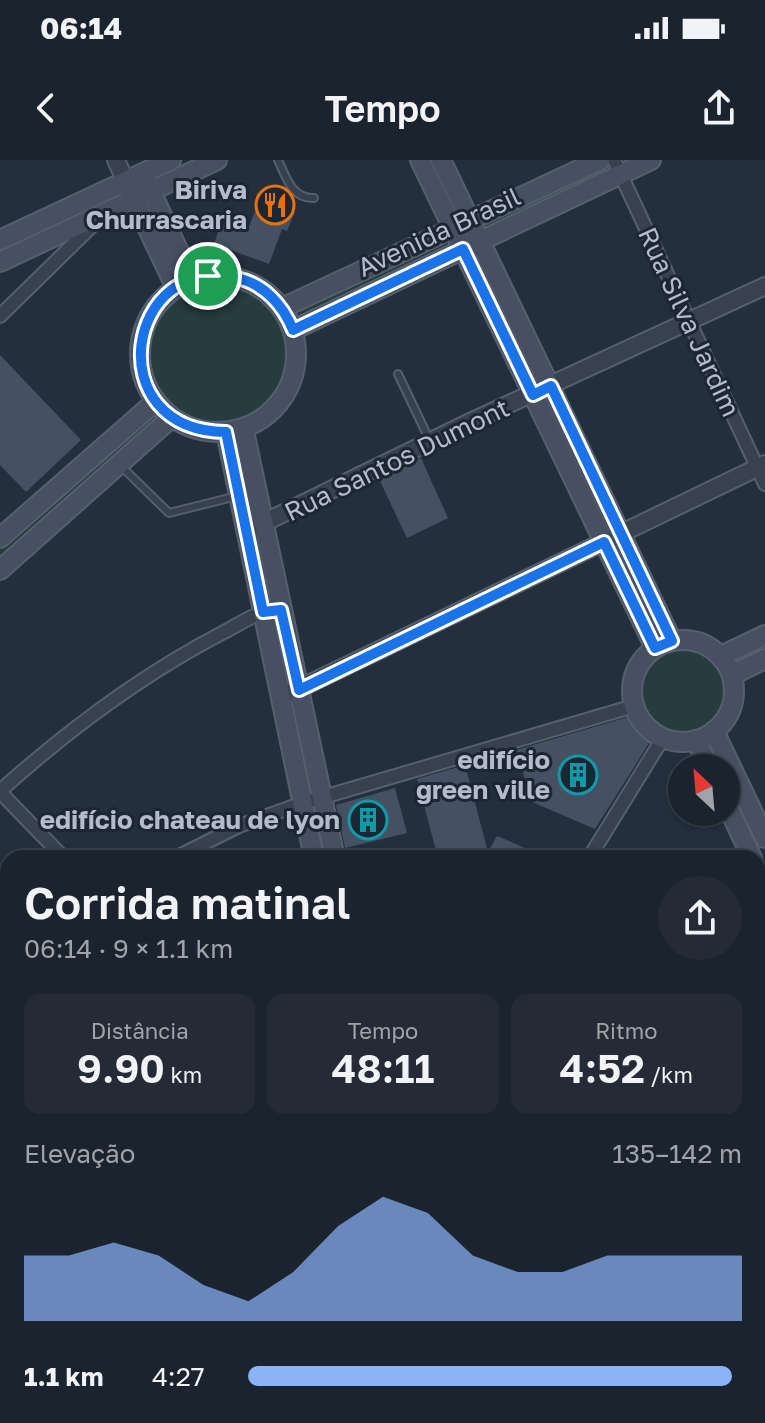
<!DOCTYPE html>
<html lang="pt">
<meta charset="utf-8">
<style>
:root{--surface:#1b232e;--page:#242b36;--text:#f1f3f6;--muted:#a0a4aa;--line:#39404a;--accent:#8ab4f8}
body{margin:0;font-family:"Golos Text",sans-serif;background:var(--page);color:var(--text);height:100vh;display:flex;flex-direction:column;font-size:30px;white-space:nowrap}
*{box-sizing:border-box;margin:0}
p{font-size:26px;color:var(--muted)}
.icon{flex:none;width:44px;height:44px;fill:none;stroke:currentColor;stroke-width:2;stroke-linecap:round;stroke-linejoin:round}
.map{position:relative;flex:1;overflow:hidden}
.panel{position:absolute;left:0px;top:690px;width:766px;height:574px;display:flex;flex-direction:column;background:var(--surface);border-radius:24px 24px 0 0;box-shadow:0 2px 6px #0004,0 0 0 2px var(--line)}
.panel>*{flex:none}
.needle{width:52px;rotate:334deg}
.fabs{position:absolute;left:668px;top:594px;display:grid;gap:16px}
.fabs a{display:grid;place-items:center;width:72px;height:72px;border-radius:50%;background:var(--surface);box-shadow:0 2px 6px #0004,0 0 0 2px var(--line);font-size:40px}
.pin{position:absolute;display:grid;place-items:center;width:68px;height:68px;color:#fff;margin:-34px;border:4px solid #fff;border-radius:50%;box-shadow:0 2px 8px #0007}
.round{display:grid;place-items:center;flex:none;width:84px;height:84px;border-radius:42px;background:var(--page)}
.headline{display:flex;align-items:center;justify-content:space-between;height:136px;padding:0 24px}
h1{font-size:44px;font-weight:600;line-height:60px}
.figures{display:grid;grid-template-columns:repeat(3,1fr);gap:12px;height:136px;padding:8px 24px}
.figures div{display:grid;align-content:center;border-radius:16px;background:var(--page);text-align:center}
.figures b{font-size:40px;font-weight:600}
.figures small{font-size:22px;font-weight:400}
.figures p{font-size:22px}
.chart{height:224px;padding:16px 24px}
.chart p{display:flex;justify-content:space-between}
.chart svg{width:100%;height:144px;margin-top:8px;fill:var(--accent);opacity:.7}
ul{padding:0 24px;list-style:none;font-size:26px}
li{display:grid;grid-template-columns:128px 96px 1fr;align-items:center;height:60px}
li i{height:20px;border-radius:10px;background:var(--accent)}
.status{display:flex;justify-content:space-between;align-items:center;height:56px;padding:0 40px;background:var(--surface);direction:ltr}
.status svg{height:22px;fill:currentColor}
header{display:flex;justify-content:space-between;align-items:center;height:104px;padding:0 24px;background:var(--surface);font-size:36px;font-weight:600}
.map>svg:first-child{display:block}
.green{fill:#263c3f}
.building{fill:#455162}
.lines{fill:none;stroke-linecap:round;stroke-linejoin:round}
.service-casing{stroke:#565f6c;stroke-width:10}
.minor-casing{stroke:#565f6c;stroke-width:16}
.tertiary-casing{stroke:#565f6c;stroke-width:20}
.secondary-casing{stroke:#565f6c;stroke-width:22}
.service{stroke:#38414e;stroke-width:6}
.minor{stroke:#38414e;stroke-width:12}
.tertiary{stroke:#38414e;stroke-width:16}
.secondary{stroke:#465061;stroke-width:18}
.route-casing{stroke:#fff;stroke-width:16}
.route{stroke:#1a73e8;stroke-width:10}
.labels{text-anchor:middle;stroke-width:6;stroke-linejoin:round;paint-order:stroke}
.poi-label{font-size:26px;font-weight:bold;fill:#b4bcc9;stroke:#1d2633;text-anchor:end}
.street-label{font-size:26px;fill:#b4bcc9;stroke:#1d2633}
</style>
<div class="status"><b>06:14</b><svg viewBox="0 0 49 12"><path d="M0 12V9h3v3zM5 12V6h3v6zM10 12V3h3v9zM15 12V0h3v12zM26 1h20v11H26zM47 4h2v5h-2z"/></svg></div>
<header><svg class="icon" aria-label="back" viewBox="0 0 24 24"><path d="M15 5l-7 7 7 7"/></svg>Tempo<svg class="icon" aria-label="share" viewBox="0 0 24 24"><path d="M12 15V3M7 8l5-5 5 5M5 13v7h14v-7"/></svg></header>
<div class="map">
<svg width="765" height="1263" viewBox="0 0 765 1263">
<rect width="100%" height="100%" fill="#242f3e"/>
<g class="green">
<path d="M611,0H639L479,76L473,65Z"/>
<path d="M455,74L461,86L292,166C309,251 244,298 168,256L0,405V388L158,247C95,160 208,66 282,148Z"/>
<circle cx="683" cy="531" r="51"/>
<path d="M765,1121V1263H696L698,1256H758V1131Z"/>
</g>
<g class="building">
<path d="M263,30L289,38L295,52L287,71L282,69L269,104L214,84L221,63L247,72Z"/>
<path d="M0,195L81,280L26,332L0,305Z"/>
<path d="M421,298L448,358L407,378L379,319Z"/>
<path d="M635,555L653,577L595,669L532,642L516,590Z"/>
<path d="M465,605L488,692L497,676L548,698H438L417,619Z"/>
<path d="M395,628L407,673L345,688L336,645Z"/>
</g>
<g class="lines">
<defs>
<g id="service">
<path d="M278,0C286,17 292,39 314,38"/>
<path d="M398,214L429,279"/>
<path d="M122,307L169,353L237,336"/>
<path d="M554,1256L558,1263"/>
<path d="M12,1263L26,1256"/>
</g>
<g id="minor">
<path d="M614,0L765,324"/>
<path d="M0,156L98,60"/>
<path d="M0,631C68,570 143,514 224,472C238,465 253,454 268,451"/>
<path d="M0,632L64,698"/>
<path d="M175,698L239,666L303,643L634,546"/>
<path d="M589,698L663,578"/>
<path d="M0,925L8,899"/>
<path d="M0,1165L8,1197"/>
<path d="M35,1256L39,1263"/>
<path d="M251,1256L259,1263"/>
<path d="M441,1256L443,1263"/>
<path d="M520,1263L532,1256"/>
</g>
<g id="tertiary">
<path d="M116,0L125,20"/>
<path d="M253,368L470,262L765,126"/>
<path d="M290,533L765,304"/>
</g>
<g id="secondary">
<path d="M420,0L655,488"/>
<path d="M441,0L672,481"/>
<path d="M146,21L192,120"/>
<path d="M129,29L176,128"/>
<path d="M0,80L171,0"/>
<path d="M0,102L217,0"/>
<circle cx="218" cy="194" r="78"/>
<path d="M282,148L600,0"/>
<path d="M293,170L651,0"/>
<path d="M244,271L335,698"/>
<path d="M226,272L314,698"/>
<path d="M0,378L155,242"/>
<path d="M0,410L171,258"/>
<circle cx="683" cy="531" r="51"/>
<path d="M721,496L765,475"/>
<path d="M732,515L765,499"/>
<path d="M714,571L765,678"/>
<path d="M696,580L709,608"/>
<path d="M726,643L752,698"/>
<path d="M758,711L765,725"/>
<path d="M758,857L765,854"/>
<path d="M758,888L765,885"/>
<path d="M0,998L8,999"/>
<path d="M0,1015L8,1016"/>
<path d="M758,1082L765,1075"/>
<path d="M758,1110L765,1102"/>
<path d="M136,1263L143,1256"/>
<path d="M180,1263L187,1256"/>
<path d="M661,1263L662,1256"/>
<path d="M680,1263L683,1256"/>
</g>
</defs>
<use href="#service" class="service-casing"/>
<use href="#minor" class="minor-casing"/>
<use href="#tertiary" class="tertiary-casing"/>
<use href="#secondary" class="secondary-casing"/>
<use href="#service" class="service"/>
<use href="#minor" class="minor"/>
<use href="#tertiary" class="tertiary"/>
<use href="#secondary" class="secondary"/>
</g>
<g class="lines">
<defs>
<path id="route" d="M463,89L533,235L551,226L672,481L655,488L604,382L299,530L281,450L263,452L226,272C97,271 126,92 237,118C264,124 283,145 293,170Z"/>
</defs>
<use href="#route" class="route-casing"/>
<use href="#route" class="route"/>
</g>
<defs>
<symbol id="restaurant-ring" viewBox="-11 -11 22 22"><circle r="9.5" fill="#1d2633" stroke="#e8710a" stroke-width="1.5"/><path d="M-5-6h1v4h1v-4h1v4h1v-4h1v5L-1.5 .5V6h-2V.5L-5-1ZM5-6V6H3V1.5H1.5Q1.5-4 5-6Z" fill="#e8710a"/></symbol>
<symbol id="building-ring" viewBox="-11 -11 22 22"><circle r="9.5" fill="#1d2633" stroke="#0f9aa8" stroke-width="1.5"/><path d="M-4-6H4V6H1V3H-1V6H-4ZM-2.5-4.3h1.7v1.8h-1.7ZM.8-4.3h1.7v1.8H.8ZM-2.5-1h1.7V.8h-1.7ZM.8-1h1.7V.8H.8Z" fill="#0f9aa8"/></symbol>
</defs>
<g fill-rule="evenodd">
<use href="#restaurant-ring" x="253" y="23" width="44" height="44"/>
<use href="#building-ring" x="556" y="593" width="44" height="44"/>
<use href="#building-ring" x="346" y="638" width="44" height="44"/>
</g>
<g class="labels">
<g class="poi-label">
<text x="247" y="39">Biriva<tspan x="247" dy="30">Churrascaria</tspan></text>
<text x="550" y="609">edifício<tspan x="550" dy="30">green ville</tspan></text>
<text x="340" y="669">edifício chateau de lyon</text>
</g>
<g class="street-label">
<text transform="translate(439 72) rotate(-25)" y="9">Avenida Brasil</text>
<text transform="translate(689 162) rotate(65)" y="9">Rua Silva Jardim</text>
<text transform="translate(397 300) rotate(-26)" y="9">Rua Santos Dumont</text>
</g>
</g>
</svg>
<div class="fabs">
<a><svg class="needle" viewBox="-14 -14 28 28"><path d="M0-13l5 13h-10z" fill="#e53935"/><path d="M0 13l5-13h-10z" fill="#a0a4aa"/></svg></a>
</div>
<div class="pin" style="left:208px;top:116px;background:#1e9e55"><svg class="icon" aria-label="arrive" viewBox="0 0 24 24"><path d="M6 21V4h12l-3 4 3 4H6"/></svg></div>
<section class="panel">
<div class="headline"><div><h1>Corrida matinal</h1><p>06:14 · 9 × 1.1 km</p></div><a class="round"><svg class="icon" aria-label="share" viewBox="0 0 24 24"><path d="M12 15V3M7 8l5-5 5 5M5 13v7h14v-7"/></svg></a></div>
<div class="figures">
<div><p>Distância</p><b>9.90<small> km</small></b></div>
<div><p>Tempo</p><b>48:11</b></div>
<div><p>Ritmo</p><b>4:52<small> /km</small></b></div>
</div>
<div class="chart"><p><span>Elevação</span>135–142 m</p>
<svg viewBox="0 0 160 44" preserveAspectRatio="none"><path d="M0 44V24L10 24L20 20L30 24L40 33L50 38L60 29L70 15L80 6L90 11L100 24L110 29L120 29L130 24L140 24L150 24L160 24V44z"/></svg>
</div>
<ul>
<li><b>1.1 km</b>4:27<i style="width:98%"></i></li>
</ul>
</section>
</div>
